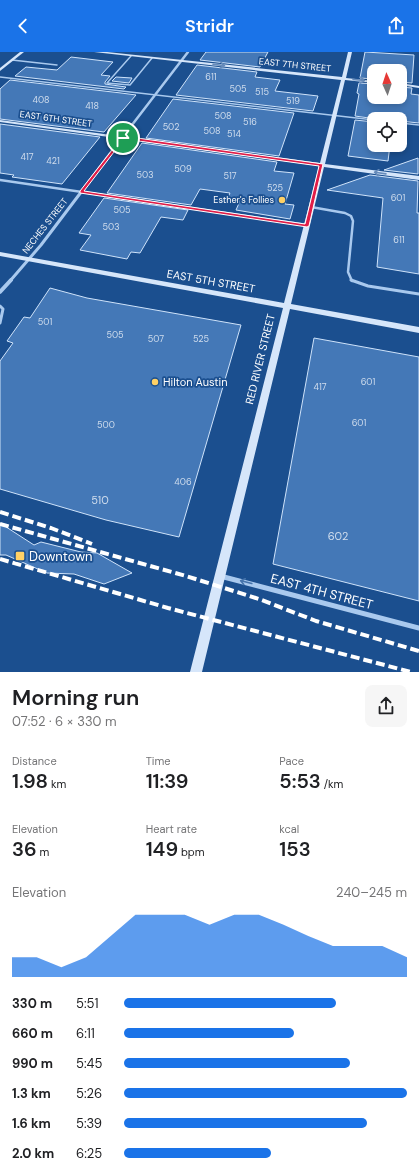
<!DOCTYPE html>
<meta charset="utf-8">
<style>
:root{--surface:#fff;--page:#f6f6f6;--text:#202124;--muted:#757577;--accent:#1a73e8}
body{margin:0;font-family:"DM Sans",sans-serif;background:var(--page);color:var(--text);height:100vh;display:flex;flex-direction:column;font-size:15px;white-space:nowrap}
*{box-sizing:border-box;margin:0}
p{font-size:13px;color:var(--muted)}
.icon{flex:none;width:22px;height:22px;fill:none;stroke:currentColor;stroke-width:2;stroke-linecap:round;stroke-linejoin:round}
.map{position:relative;height:620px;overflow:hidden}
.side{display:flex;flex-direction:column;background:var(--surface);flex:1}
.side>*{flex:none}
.needle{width:26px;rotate:357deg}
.buttons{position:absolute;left:367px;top:12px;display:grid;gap:8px}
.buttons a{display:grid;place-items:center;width:40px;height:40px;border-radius:8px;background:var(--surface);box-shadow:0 2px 6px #0003;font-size:20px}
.pin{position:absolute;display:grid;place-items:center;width:34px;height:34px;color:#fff;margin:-17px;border:2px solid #fff;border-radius:50%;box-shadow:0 1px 4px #0007}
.round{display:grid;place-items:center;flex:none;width:42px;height:42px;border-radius:8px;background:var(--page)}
.overview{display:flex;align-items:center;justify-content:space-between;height:68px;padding:0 12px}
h1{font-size:22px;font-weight:600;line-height:30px}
.stats{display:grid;grid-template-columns:repeat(3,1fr);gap:6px;height:68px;padding:4px 12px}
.stats div{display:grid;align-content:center}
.stats b{font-size:20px;font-weight:600}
.stats small{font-size:11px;font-weight:400}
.stats p{font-size:11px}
.chart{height:112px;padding:8px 12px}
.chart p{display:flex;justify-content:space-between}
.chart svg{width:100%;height:72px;margin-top:4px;fill:var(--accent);opacity:.7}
ul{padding:0 12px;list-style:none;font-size:13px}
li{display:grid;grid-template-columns:64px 48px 1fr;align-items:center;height:30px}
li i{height:10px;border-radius:5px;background:var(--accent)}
header{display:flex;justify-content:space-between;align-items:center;height:52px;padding:0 12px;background:var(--accent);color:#fff;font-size:18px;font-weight:600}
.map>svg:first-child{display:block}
.building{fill:#4478b7;stroke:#cfe3fa}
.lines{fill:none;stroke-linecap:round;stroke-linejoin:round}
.lane-far2{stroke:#a9c9ee;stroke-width:1.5}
.lane-far1{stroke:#a9c9ee;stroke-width:2.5}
.lane{stroke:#a9c9ee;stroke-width:3}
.street-far3{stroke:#a9c9ee;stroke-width:2.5}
.street-far2{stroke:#a9c9ee;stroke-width:3}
.street-far1{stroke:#a9c9ee;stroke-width:4}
.street{stroke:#a9c9ee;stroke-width:5}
.secondary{fill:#d6e6fa;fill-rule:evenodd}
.rail{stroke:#fff;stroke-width:4;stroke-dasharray:9 4;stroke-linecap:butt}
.oneway{stroke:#668bba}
.oneway2{stroke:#4674ac}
.route{fill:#e11d48;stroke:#fff;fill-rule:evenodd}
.poi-dot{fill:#ffd166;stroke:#1b4f8f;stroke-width:1.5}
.labels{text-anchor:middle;stroke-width:3.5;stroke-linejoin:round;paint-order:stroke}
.far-street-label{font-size:9px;fill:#fff;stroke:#1b4f8f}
.number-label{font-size:9px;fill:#d0dded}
.far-poi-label{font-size:9px;fill:#fff;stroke:#1b4f8f;text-anchor:end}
.street-label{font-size:11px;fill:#fff;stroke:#1b4f8f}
.poi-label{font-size:11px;fill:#fff;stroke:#1b4f8f;text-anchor:start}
.near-number-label{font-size:11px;fill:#d0dded}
.near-poi-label{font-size:13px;fill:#fff;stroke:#1b4f8f;text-anchor:start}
.near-street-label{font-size:13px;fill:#fff;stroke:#1b4f8f}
</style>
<header><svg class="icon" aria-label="back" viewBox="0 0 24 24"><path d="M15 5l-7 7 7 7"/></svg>Stridr<svg class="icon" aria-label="share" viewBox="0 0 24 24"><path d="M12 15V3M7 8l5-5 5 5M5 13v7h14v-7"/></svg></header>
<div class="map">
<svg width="419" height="620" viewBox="0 0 419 620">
<rect width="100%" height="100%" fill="#1b4f8f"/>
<g class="building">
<path d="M206,0H268L260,15L200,8Z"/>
<path d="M365,0L414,3L412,31L400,30V19H374V27L360,26Z"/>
<path d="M71,5L113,10L101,23L110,24L105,30V32L126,35L124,37L15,24L26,15L57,18Z"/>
<path d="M197,13L257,20L255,25L280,28L275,39L318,44L313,59L176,43Z"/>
<path d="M116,25L132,26L129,31L112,29Z"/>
<path d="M10,28L121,41L136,43L104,80L0,67V37Z"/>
<path d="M359,31L374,32V45H400V35L412,36L411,42L419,43V71L400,69V67H376L355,64L359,42L357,41Z"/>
<path d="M173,47L294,61L279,104L146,86Z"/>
<path d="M355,68L374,70V93H390L388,109L348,104Z"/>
<path d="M0,72L100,85L62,132L12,125L14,123L0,121Z"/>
<path d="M142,91L277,110L274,119L294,121L285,152L294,153L290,167L236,158L240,149L227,147L230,141L200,137L191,153L107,141Z"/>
<path d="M418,106V122L384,118Z"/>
<path d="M370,123L418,129L417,161H419V222L377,215L383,146L327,138Z"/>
<path d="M104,146L188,158L183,168L161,165L140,201L131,200L127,207L80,198L91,183L79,181Z"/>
<path d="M50,236L87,246L241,273L179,485L106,468L0,437V309L13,291L7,289L24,265L30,266Z"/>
<path d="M314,286L419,305V549L273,512Z"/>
<path d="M0,471L34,493L41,490L81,500L97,501L132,521L104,532L74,522L47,521L6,503H0Z"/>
</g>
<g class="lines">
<g class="lane-far2">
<path d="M131,4L107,31L130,33L152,6"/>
<path d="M12,8L57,13"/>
<path d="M0,25L374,68"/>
<path d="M400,71L419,73"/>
</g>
<g class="lane-far1">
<path d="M0,128L307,173"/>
<path d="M311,155L345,161L351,164L353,169L348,220L352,229"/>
</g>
<g class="lane">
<path d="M351,228L368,234L419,242"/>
<path d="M0,254L3,257L0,271"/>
</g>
<path class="street-far3" d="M112,99L188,0"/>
<path class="street-far2" d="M10,229L41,193L113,98"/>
<path class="street-far1" d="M0,240L11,228"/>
<path class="street" d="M220,524L419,576"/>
<g class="secondary">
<path d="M20,0H24L0,19V16Z"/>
<path d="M94,0H107L342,25L348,0H352L346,26L374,29V31L345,28L325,112L419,124V128L324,115L291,252L419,275V281L290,257L202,620H190L283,256L0,204V200L284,251L319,114L0,70V68L320,111L341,28Z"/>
<path d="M400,31L419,34V36L400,33Z"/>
</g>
<g class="rail">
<path d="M0,460L51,476L92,492"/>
<path d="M0,472L186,524L259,547L316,569L419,599"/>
<path d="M0,507L168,556L411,620"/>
</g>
</g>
<defs><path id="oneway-shaft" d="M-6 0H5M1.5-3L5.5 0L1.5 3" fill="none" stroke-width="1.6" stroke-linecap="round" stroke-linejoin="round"/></defs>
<g class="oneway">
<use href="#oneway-shaft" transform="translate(219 13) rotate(6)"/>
<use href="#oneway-shaft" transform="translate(359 28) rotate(6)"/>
<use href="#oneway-shaft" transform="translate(380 121) rotate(-172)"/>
</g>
<use class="oneway2" href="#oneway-shaft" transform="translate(246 530) rotate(-166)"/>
<path class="route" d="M123,84L323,112L309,174L307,175L80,141V139ZM124,87L319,114L305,172L84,139Z"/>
<g class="poi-dot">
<circle cx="282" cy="148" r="4"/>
<circle cx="155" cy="330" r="4"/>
<rect x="15" y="499" width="10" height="10" rx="2"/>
</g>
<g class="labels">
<g class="far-street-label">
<text transform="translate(295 13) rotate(6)" y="3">EAST 7TH STREET</text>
<text transform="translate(56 67) rotate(8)" y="3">EAST 6TH STREET</text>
<text transform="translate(45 174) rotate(-52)" y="3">NECHES STREET</text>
</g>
<g class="number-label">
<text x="211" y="28">611</text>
<text x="238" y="40">505</text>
<text x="262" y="43">515</text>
<text x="41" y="51">408</text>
<text x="293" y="52">519</text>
<text x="92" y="57">418</text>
<text x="223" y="67">508</text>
<text x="250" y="73">516</text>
<text x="171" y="78">502</text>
<text x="212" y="82">508</text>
<text x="234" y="85">514</text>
<text x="27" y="108">417</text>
<text x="53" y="112">421</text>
<text x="183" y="120">509</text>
<text x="145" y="126">503</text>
<text x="230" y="127">517</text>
<text x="275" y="139">525</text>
<text x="398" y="149">601</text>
<text x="122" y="161">505</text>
<text x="111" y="178">503</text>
<text x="399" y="191">611</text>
<text x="45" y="273">501</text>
<text x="115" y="286">505</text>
<text x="156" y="290">507</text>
<text x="201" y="290">525</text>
<text x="368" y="333">601</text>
<text x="320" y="338">417</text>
<text x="359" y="374">601</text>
<text x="106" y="376">500</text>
<text x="183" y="433">406</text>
</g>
<g class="far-poi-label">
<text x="274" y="151">Esther's Follies</text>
</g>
<g class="street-label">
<text transform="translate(211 229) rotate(10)" y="4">EAST 5TH STREET</text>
<text transform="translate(260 307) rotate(-76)" y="4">RED RIVER STREET</text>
</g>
<g class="poi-label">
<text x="163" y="334">Hilton Austin</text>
</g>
<g class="near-number-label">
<text x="100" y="452">510</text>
<text x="338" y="488">602</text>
</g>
<g class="near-poi-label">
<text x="29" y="509">Downtown</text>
</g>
<g class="near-street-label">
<text transform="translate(322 539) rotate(15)" y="5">EAST 4TH STREET</text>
</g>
</g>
</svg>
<div class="buttons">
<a><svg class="needle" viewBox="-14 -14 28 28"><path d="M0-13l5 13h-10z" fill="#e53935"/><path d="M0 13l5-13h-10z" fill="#757577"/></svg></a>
<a><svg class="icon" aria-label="locate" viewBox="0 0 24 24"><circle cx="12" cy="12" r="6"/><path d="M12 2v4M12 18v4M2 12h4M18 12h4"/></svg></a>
</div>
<div class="pin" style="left:123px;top:86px;background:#1e9e55"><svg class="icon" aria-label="arrive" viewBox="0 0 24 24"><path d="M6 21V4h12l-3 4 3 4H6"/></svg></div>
</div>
<section class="side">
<div class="overview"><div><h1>Morning run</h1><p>07:52 · 6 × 330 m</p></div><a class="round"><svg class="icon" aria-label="share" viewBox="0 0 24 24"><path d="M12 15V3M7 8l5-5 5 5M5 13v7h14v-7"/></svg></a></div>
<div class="stats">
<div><p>Distance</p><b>1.98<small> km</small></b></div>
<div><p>Time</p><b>11:39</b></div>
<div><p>Pace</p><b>5:53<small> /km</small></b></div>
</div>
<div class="stats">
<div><p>Elevation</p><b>36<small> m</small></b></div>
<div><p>Heart rate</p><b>149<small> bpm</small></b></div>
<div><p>kcal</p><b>153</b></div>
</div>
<div class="chart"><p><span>Elevation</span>240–245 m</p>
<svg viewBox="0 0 160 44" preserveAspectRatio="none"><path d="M0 44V32L10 32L20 38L30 32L40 19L50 6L60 6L70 6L80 12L90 6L100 6L110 12L120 19L130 25L140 25L150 25L160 32V44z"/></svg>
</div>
<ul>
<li><b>330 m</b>5:51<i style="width:75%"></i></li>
<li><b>660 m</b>6:11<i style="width:60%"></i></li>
<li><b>990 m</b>5:45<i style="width:80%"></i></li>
<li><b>1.3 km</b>5:26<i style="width:100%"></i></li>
<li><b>1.6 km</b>5:39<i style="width:86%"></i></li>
<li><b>2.0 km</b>6:25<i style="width:52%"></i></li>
</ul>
</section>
